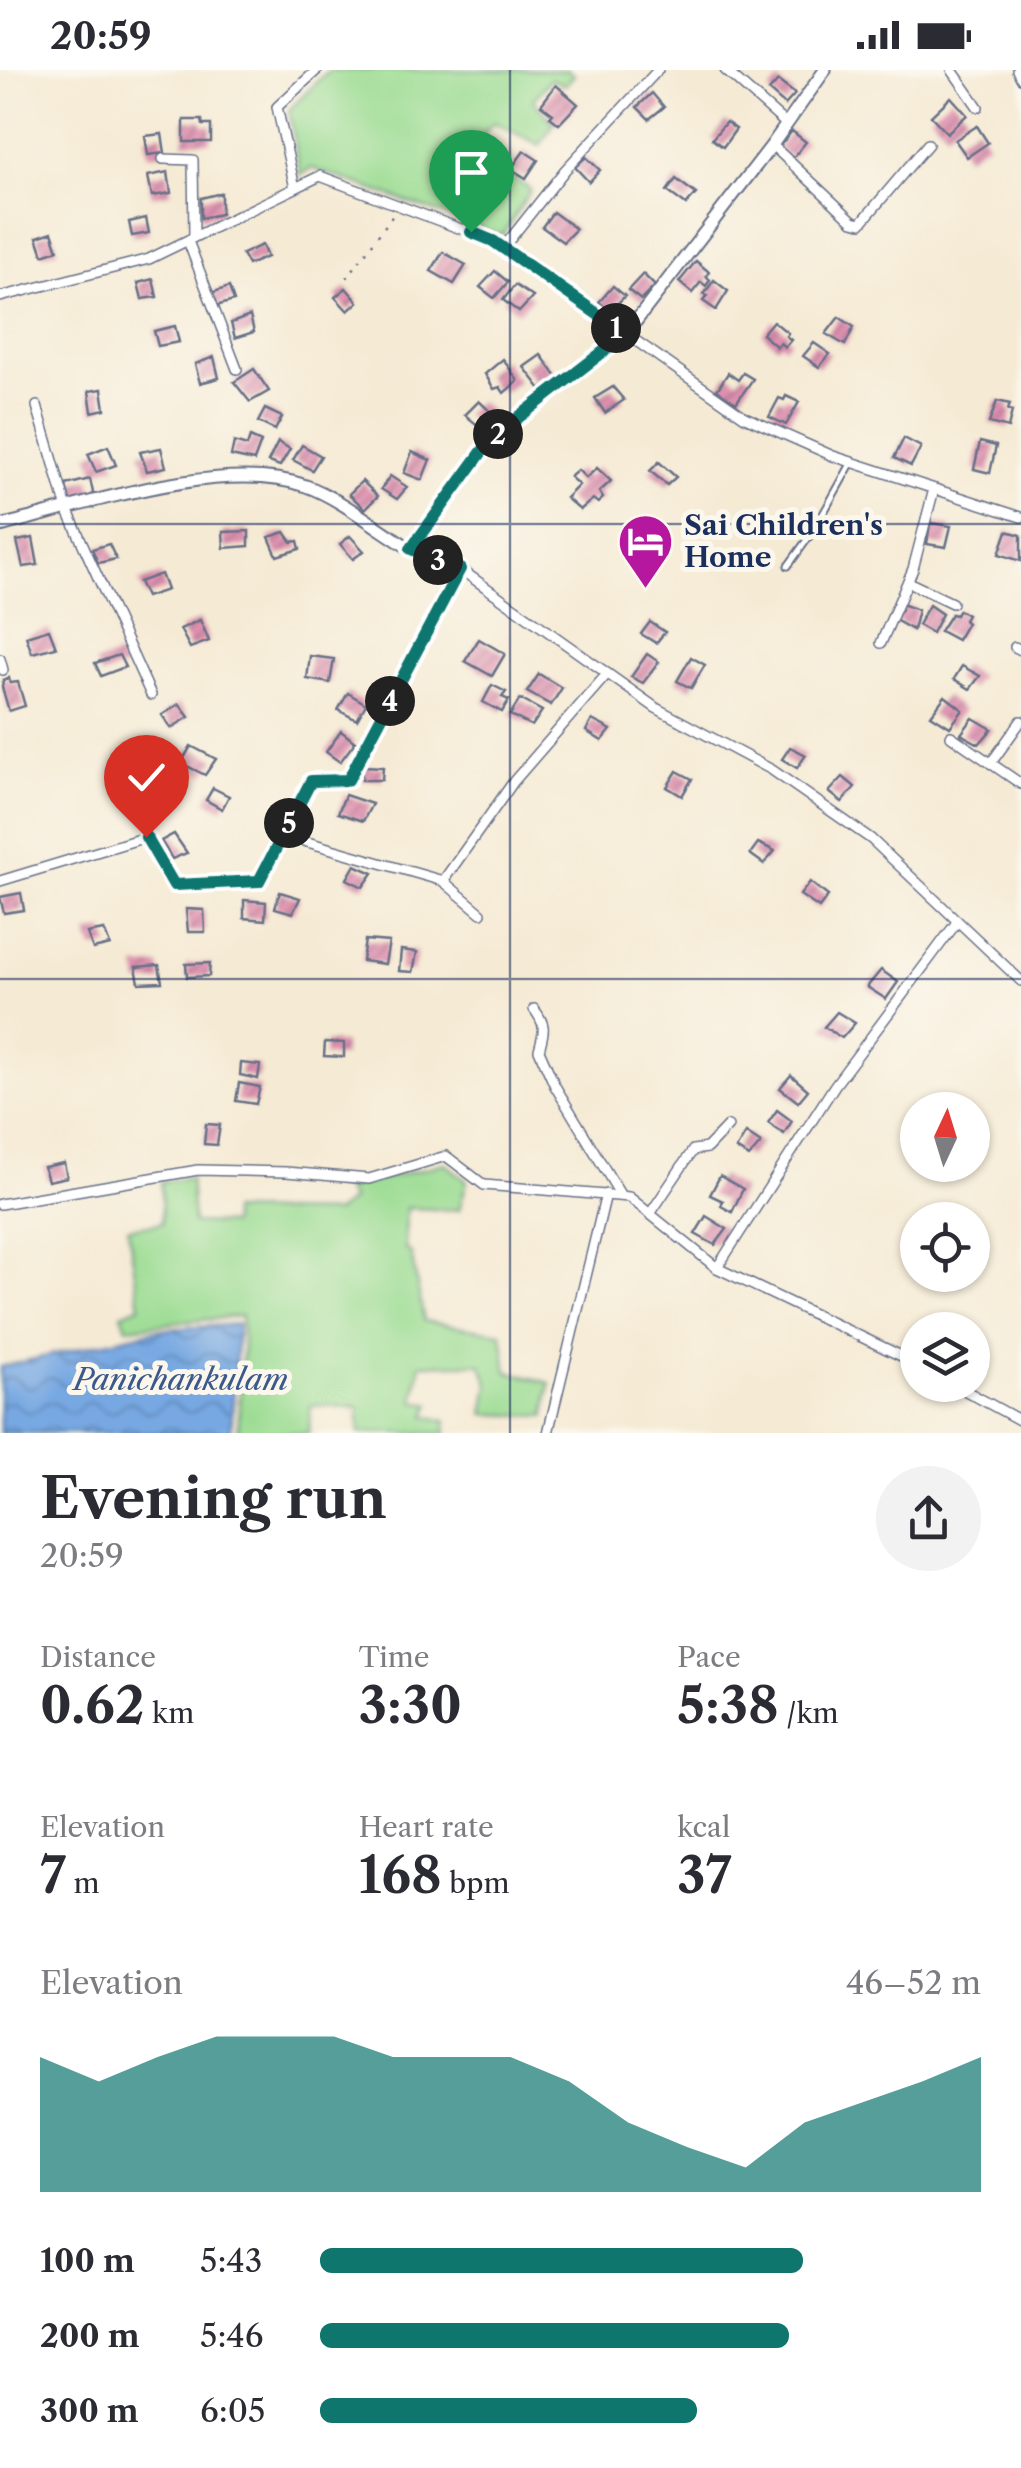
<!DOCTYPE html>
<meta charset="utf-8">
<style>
:root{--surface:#fff;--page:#f2f2f3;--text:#2b2b33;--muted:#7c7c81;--accent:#0f766e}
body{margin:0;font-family:"Libre Caslon Text",serif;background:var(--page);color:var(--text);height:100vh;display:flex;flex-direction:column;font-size:38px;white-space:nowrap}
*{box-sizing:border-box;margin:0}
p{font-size:32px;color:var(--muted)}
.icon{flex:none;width:55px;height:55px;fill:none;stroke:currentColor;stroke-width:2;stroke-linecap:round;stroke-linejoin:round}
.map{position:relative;height:1363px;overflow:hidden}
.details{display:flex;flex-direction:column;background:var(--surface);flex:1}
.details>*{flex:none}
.needle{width:65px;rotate:4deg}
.controls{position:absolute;left:900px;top:1022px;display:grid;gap:20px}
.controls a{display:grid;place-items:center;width:90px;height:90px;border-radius:50%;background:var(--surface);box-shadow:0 2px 8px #0004;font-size:50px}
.pin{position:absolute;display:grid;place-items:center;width:85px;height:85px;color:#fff;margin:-102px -42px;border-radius:50% 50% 50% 0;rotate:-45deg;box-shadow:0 0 10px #0007}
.pin .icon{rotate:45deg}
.km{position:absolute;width:50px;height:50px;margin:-25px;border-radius:50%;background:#222;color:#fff;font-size:28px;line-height:50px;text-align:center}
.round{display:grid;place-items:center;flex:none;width:105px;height:105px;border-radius:52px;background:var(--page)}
.overview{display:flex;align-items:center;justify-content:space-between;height:170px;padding:0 40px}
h1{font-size:55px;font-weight:800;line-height:75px}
.stats{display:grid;grid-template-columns:repeat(3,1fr);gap:15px;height:170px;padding:10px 40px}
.stats div{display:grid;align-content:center}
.stats b{font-size:50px;font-weight:800}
.stats small{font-size:28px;font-weight:400}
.stats p{font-size:28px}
.chart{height:280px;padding:20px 40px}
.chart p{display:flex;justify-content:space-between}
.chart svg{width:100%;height:180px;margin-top:10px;fill:var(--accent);opacity:.7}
ul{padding:0 40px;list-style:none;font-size:32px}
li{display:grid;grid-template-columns:160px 120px 1fr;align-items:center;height:75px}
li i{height:25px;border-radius:12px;background:var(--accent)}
.status{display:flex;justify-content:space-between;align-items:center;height:70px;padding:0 50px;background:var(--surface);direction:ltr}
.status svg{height:28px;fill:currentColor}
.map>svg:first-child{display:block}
.green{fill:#9bdc93;stroke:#5b8678;stroke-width:2.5}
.water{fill:url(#water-waves);stroke:#496ca0;stroke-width:2.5}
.building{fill:url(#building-hatch)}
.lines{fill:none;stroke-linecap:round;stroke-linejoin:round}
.service-casing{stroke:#677087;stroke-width:9}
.minor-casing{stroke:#677087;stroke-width:12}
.tertiary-casing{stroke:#677087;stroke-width:15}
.path{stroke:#677087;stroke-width:2.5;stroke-dasharray:2.5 8;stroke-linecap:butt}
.service{stroke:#fff;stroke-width:5}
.minor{stroke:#fff;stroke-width:9}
.tertiary{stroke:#fff;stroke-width:11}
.route-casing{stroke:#fff;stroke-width:20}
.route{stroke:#0f766e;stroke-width:12}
.grid{fill:none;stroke:#1b2f5e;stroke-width:2.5;stroke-opacity:0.55}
.labels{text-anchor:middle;stroke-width:10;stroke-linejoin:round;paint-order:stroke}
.poi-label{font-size:28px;font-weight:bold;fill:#1b2f5e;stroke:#fbf7ec;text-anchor:start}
.water-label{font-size:30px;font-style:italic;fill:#3b598c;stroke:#fbf7ec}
</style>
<div class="status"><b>20:59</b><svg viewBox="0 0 49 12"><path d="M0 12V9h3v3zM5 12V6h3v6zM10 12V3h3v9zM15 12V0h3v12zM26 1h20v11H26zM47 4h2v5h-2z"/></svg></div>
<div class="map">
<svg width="1021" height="1363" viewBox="0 0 1021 1363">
<defs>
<pattern id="water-waves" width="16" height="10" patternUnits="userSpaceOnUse" patternTransform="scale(2.5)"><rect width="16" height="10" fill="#77a8e2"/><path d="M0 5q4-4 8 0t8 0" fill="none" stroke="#6189ba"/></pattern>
<pattern id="building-hatch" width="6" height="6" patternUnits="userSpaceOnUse" patternTransform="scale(2.5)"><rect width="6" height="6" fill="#de90af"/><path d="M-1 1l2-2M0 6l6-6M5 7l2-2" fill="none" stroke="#b37692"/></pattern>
</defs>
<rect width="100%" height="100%" fill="#fbf7ec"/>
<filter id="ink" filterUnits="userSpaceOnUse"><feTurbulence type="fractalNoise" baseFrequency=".01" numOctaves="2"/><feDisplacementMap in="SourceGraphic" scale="20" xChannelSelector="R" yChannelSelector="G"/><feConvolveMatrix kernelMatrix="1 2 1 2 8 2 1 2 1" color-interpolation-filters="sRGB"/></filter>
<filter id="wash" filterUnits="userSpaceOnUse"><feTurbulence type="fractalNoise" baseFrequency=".0048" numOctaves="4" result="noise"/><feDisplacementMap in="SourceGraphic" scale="40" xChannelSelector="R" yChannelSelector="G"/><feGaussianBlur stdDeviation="2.25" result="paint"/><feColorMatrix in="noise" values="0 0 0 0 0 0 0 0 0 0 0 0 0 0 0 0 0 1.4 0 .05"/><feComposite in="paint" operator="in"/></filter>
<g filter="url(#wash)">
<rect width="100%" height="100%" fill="#f5ead4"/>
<g class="green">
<path d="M329,0H567L574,5L565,15L551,9L533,30L554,53L540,75L493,52L472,79L531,120L502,166L312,98L300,105L289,40Z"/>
<path d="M445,1093L467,1111L459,1140L406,1138L405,1179L411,1183L424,1251L502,1263L507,1301L550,1313L545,1346L484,1344L489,1314L481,1294H421L414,1331L431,1334L426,1346L446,1351V1363H359V1337L311,1335L309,1363H238L243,1272L241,1246L127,1258L122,1244L140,1237L128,1158L162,1153L161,1112L190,1108L193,1153L231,1154V1141L335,1143L352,1130L344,1119Z"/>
</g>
<path class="water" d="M238,1254L231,1363H0V1297L157,1260Z"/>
<g id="blocks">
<g class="building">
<path d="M778,11L795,24L785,35L769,21Z"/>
<path d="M556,15L578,34L559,54L550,47L553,44L541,35Z"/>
<path d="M652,23L664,37L649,49L637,37Z"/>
<path d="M951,27L967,45L947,63L931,46Z"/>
<path d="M184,50H202L203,55H211V72H184Z"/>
<path d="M726,52L736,59L723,77L712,69Z"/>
<path d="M977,56L988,73L967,87L955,70Z"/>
<path d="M792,61L806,72L792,89L778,78Z"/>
<path d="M162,64L165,83L148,85L145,66Z"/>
<path d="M524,81L538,90L526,108L511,99Z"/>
<path d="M586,87L600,100L589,112L575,97Z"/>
<path d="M168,102L171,123L152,126L148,106Z"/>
<path d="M676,109L696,124L686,135L667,121Z"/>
<path d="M221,123V144L201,148V128Z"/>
<path d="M553,142L576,159L563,172L542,157Z"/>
<path d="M146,148L149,163L132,166L129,152Z"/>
<path d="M52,162L58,180L43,185L37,167Z"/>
<path d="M262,175L267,187L248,195L242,184Z"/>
<path d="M443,182L466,195L454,214L431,201Z"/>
<path d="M696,191L709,202L706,206L710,210L706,216L701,212L692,223L679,212Z"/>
<path d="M495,201L508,212L494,228L480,217Z"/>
<path d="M643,204L655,216L641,230L628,220Z"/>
<path d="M153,209L157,227L142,229L138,213Z"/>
<path d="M714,210L728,221L716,240L703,231L707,226L704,224Z"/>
<path d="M515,215L533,227L519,242L503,230Z"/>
<path d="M613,216L625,226L610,241L599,232Z"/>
<path d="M229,217L234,231L216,236L211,223Z"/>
<path d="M346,218L358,232L348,241L335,227Z"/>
<path d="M250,246L254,262L235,268L231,253Z"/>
<path d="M839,247L854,257L845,275L826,264Z"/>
<path d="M773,251L788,263L786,266L791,270L785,277L780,273L777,277L762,264Z"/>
<path d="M175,256L179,272L158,276L154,261Z"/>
<path d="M814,273L830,284L819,297L803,286Z"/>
<path d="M541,285L557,307L541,319L524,297Z"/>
<path d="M214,287L219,308L200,313L195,294Z"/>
<path d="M503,289L518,311L504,323L500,317L494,319L485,304Z"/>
<path d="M254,299L269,321L250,332L234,312Z"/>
<path d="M728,303L738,310L743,303L753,309L736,333L717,320Z"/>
<path d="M613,317L624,330L605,343L595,328Z"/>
<path d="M102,319L105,339L92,342L89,321Z"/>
<path d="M786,326L799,332L786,355L769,347L779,328L784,330Z"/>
<path d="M479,331L494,345L480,357L465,345Z"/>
<path d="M997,331L1010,334L1008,340L1012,341L1008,358L989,353Z"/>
<path d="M265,339L282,347L275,360L258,352Z"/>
<path d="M250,367L261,372L254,391L231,386L234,372L247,376Z"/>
<path d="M904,368L921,377L911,396L894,388Z"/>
<path d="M278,372L290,379L280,396L268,392Z"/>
<path d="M980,372L996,376L990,403L974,399Z"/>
<path d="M302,375L321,386L312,400L293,390Z"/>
<path d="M108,376L116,395L96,402L88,384Z"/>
<path d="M161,378L166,397L147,401L140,382Z"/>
<path d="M412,382L430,390L422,410L404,403Z"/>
<path d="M659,392L676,407L667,415L650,401Z"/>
<path d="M597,398L611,411L599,422L603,428L598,433L593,429L580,440L566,428L579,415L570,407L578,400L586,408Z"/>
<path d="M390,406L407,417L397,429L381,419Z"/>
<path d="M90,409L94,427L70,432L66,415Z"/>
<path d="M362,411L378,426L365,439L349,424Z"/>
<path d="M930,453L951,456L946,477L927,474Z"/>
<path d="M249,461V476L224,478L223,462Z"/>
<path d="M1007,461L1021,465V491L999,484Z"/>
<path d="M285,462L292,472L298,471L300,479L277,486L269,467Z"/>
<path d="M350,466L364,481L353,489L340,474Z"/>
<path d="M33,468L38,495L23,497L17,471Z"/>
<path d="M109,474L116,489L98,493L92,479Z"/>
<path d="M161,504L167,520L146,527L139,512Z"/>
<path d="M902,534L918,540L913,560L895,550Z"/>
<path d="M929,535L942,544L932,563L918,555Z"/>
<path d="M959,540L967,545L964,550L967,553L957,570L940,561L951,544L956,545Z"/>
<path d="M200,550L209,571L190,578L180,559Z"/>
<path d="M650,552L665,562L656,573L641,564Z"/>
<path d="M49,559L56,577L32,583L26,566Z"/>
<path d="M479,569L505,584L492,606L465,591Z"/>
<path d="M647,584L659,592L643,613L631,607Z"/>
<path d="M119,585L125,597L101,606L95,593Z"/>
<path d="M310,586L334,589L330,613L307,609Z"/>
<path d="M691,587L705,595L691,618L677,611Z"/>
<path d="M962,596L980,606L970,619L954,609Z"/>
<path d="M539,604L562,618L551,635L527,622Z"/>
<path d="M9,608L10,613L18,612L25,636L9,641L2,617L3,610Z"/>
<path d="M492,615L506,622L502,627L509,630L502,642L483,632Z"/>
<path d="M348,623L366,634L357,650L338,640Z"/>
<path d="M945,626L963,640L950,657L931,645Z"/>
<path d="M520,629L542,641L532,656L510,645Z"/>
<path d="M179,634L189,647L171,658L162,645Z"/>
<path d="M973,648L992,659L979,674L961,664Z"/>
<path d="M592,650L611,660L602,671L586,661Z"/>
<path d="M341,661L355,672L340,692L326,682Z"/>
<path d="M191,676L216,689L205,705L181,693Z"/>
<path d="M790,677L806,685L797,698L782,689Z"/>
<path d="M362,696L383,697L382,710H362Z"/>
<path d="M677,701L692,709L682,726L667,717Z"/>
<path d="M843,707L855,717L842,732L829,722Z"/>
<path d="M213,718L229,726L222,739L206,730Z"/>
<path d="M345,725L372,734L363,751L338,743Z"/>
<path d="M174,764L187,783L172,789L161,771Z"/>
<path d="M758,773L775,781L764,794L750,784Z"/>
<path d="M355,795L373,803L363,817L347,809Z"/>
<path d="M810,812L828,826L819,838L800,825Z"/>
<path d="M280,822L300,828L293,843L275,838Z"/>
<path d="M21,823L24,840L4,843L0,827Z"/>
<path d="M244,830L266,832L265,850L244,848Z"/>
<path d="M186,839L204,840L205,862H188Z"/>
<path d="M104,860L110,875L93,879L87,863Z"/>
<path d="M365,870L389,872L385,894L362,891Z"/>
<path d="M401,880L417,882L413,902L399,901Z"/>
<path d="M210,893L209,906L187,907L186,894Z"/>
<path d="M159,895L162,912L139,913L136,897Z"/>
<path d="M881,900L898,912L886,929L867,917Z"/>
<path d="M837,942L855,953L842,968L824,957Z"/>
<path d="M325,972L344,973V987L324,986Z"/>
<path d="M241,993L260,995L258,1009L240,1005Z"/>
<path d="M791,1005L808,1020L798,1032L780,1018Z"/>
<path d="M239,1013L260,1017L256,1034L236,1031Z"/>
<path d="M777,1040L792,1051L784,1064L768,1053Z"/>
<path d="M206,1054L220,1055L217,1075L204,1074Z"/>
<path d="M746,1063L761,1073L749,1087L736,1079Z"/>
<path d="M64,1093L67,1107L48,1111L44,1097Z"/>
<path d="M720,1106L743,1119L732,1142L721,1136L723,1131L710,1125Z"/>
<path d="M706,1146L727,1159L715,1175L695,1164Z"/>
</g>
</g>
</g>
<g filter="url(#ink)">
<use href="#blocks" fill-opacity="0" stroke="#677087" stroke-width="2.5"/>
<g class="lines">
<defs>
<path id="service" d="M788,496L814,460L852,392"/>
<g id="minor">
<path d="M725,0L786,54"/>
<path d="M952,0L978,37"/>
<path d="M1017,0L1021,8"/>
<path d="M772,75L853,151L861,153L928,74"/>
<path d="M163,89L193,90L194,167"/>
<path d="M295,118L277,37L317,0"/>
<path d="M188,171L237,299"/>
<path d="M503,178L565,100L658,0"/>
<path d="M0,227L149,189L320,106L493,171L745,347L833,386L1021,447"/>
<path d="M37,336L67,439L151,625"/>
<path d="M411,479L460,499L656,638L772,700L871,769L1021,911"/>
<path d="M908,512L952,533"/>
<path d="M881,573L913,499L934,419"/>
<path d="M1015,577L1021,580"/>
<path d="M0,589L3,600"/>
<path d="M951,666L1021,714"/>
<path d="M991,693L1021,651"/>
<path d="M283,765L443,811L481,843"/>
<path d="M0,811L146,767L173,815L259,811L311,711L348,710L460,499"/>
<path d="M443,811L514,711L607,604"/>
<path d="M534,939C547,956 544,961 539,980L555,1016L621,1126"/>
<path d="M0,1134L198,1100L286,1102L369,1109L446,1086L484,1115L629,1127L717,1198L918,1294"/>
<path d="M650,1144L693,1080L707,1078L728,1056"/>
<path d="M717,1198L835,1015L957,852"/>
<path d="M955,1315L1021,1351"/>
<path d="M548,1363L606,1124"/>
</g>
<path id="tertiary" d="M0,456C84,435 224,387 306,416C338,427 381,461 411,479L493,368L626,264L772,75L825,0"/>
</defs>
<use href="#service" class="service-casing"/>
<use href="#minor" class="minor-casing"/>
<use href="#tertiary" class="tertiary-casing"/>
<path class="path" d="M347,208L393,145"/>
<use href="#service" class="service"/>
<use href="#minor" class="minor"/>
<use href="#tertiary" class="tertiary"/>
</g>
</g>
<g class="lines" filter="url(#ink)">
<defs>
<path id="route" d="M146,767L174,815L259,811L311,711L348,710L460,499L411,479L492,368L626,264L493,171L471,162"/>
</defs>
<use href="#route" class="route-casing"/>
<use href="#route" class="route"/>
</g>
<path class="grid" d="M510,0V1363M0,454H1021M0,909H1021"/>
<defs>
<symbol id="hotel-pin" viewBox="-11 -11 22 30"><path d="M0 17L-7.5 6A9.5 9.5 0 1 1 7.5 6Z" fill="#b5179e" stroke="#fbf7ec"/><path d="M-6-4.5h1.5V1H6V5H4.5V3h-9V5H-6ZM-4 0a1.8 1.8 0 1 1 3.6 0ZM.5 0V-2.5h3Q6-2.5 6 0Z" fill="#fff"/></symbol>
</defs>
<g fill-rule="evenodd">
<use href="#hotel-pin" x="614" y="440" width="63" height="86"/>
</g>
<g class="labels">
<g class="poi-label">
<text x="684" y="465">Sai Children's<tspan x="684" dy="32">Home</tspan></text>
</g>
<g class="water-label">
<text x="181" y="1320">Panichankulam</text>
</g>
</g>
</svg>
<div class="controls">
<a><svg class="needle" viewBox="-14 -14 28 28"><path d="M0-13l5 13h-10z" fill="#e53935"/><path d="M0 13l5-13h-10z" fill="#7c7c81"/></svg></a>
<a><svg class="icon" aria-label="locate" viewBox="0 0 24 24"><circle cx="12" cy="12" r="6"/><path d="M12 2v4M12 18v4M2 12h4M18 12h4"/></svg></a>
<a><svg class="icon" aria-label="layers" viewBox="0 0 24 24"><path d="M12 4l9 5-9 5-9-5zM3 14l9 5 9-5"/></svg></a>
</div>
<div class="pin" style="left:471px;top:162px;background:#1e9e55"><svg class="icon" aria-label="arrive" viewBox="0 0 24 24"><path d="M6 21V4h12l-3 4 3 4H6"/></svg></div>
<div class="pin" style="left:146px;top:767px;background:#d93025"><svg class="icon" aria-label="check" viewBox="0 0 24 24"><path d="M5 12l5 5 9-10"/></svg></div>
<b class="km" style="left:616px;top:258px">1</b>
<b class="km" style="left:498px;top:364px">2</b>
<b class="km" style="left:438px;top:490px">3</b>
<b class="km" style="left:390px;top:631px">4</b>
<b class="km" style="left:289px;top:753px">5</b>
</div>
<section class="details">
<div class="overview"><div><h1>Evening run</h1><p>20:59</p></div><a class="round"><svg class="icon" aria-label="share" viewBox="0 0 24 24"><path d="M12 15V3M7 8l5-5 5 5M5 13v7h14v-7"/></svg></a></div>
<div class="stats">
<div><p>Distance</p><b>0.62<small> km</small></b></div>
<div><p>Time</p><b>3:30</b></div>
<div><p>Pace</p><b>5:38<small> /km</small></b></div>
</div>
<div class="stats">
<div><p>Elevation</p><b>7<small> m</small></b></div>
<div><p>Heart rate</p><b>168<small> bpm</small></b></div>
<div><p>kcal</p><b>37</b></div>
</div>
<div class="chart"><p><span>Elevation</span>46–52 m</p>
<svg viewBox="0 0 160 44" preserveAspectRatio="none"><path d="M0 44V11L10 17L20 11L30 6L40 6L50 6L60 11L70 11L80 11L90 17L100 27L110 33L120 38L130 27L140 22L150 17L160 11V44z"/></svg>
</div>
<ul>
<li><b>100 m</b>5:43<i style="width:73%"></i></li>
<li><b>200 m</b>5:46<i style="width:71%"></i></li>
<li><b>300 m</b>6:05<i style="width:57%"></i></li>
</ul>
</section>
